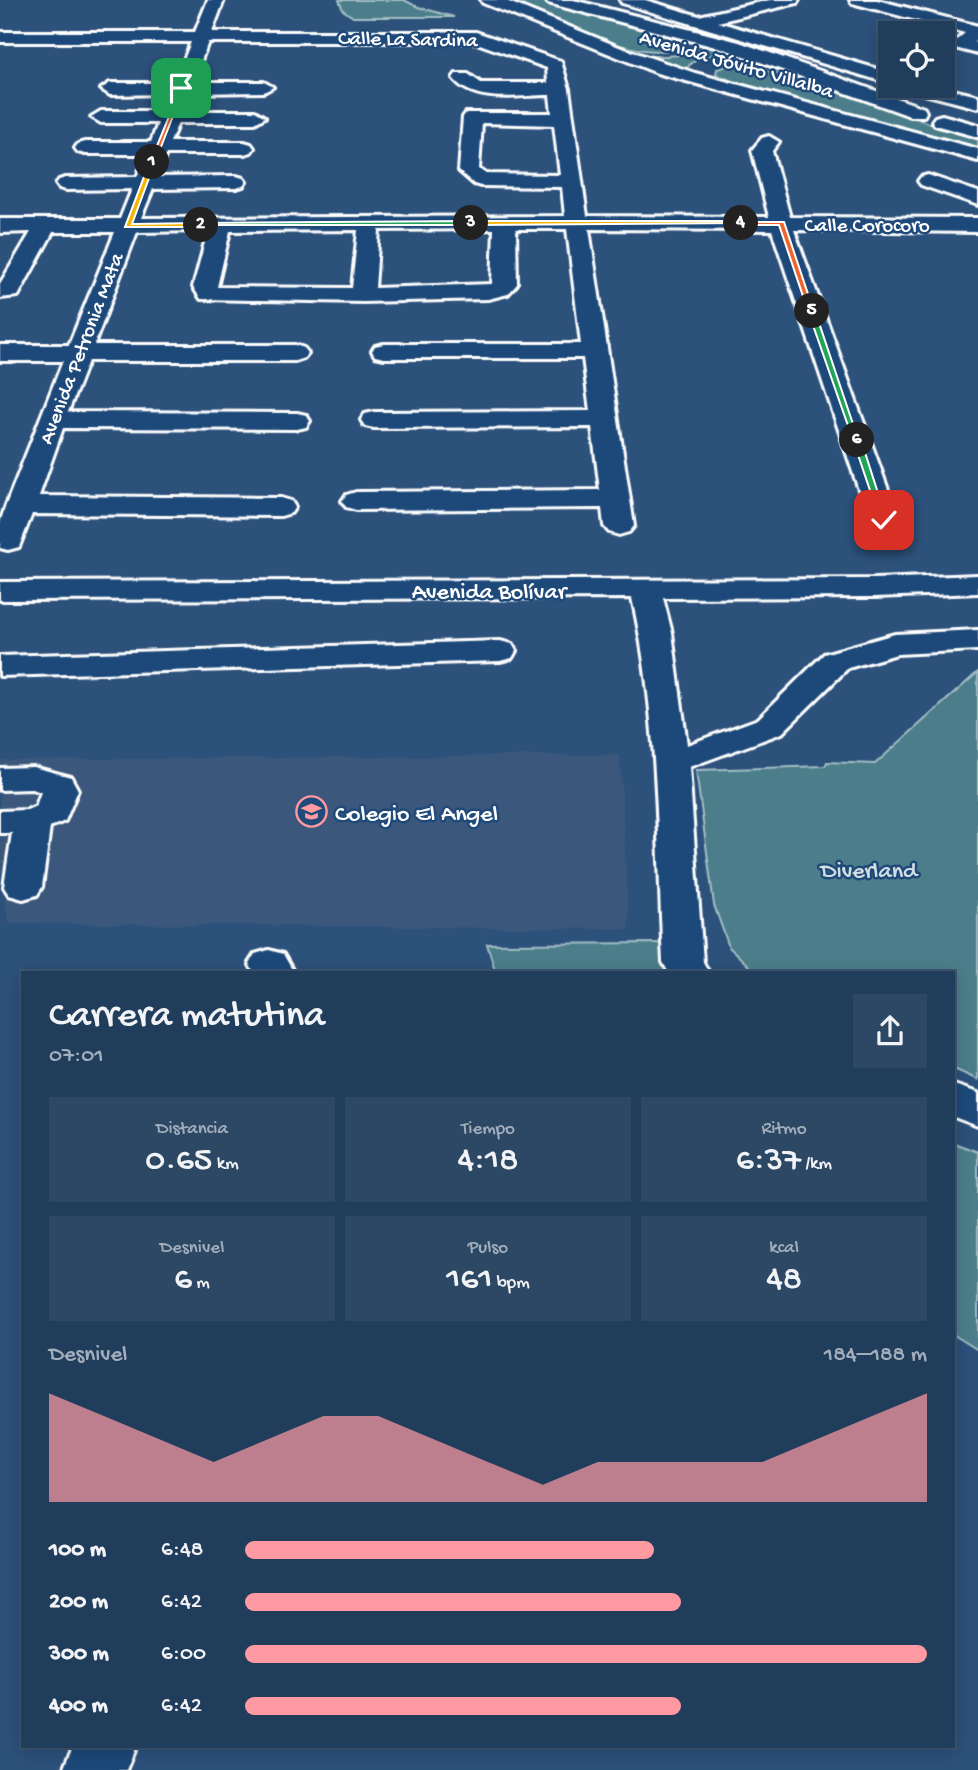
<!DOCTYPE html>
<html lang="es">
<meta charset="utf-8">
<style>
:root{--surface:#213d5c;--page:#2d4865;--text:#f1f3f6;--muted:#a2aebb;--line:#3e5672;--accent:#ff9aa2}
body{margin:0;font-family:"Gochi Hand",sans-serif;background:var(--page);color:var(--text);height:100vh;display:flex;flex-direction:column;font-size:26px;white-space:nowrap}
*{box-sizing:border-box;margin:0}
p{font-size:23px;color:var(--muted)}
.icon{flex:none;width:38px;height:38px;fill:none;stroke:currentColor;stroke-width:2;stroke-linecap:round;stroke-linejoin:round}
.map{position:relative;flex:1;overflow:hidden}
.side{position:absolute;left:21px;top:971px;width:934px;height:777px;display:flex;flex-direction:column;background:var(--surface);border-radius:0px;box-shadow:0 4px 18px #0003,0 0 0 2px var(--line)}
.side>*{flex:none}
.tools{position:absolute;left:878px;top:21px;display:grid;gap:14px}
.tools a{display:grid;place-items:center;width:77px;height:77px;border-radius:0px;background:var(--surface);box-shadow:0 4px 18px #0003,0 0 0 2px var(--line);font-size:35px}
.pin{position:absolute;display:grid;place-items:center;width:60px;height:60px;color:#fff;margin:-30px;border-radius:14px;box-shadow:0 4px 10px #0006}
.km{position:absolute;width:35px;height:35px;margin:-18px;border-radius:50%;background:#222;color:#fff;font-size:19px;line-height:35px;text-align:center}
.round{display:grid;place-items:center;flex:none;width:74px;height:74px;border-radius:0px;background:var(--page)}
.overview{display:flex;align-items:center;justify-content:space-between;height:119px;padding:0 28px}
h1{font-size:38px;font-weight:600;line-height:52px}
.figures{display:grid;grid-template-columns:repeat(3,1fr);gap:10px;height:119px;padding:7px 28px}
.figures div{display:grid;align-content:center;border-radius:0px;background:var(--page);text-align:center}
.figures b{font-size:35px;font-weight:600}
.figures small{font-size:19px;font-weight:400}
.figures p{font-size:19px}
.chart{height:196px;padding:14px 28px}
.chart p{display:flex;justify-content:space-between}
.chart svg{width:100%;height:126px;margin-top:7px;fill:var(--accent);opacity:.7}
ul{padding:0 28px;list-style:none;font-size:23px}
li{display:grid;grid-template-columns:112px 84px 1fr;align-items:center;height:52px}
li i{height:18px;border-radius:9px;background:var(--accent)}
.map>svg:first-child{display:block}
.built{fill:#3b597c}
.green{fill:#4b7e8a;stroke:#a5bec4;stroke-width:2}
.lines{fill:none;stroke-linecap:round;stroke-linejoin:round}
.minor-casing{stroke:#fff;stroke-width:6}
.major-casing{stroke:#fff;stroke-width:6}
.minor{fill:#1f4a7a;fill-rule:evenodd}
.major{fill:#1f4a7a;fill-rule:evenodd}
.split-1{fill:#f0652b;stroke:#fff;stroke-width:2}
.split-2{fill:#f5b400;stroke:#fff;stroke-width:2}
.split-3{fill:#22a559;stroke:#fff;stroke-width:2}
.split-4{fill:#f5b400;stroke:#fff;stroke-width:2}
.split-5{fill:#f0652b;stroke:#fff;stroke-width:2}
.split-6{fill:#22a559;stroke:#fff;stroke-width:2}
.split-7{fill:#22a559;stroke:#fff;stroke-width:2}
.labels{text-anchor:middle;stroke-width:5;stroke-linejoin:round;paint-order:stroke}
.far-street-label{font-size:21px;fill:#fff;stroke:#1f4a7a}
.street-label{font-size:24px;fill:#fff;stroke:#1f4a7a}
.poi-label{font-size:24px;fill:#fff;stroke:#1f4a7a;text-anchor:start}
.park-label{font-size:24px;fill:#d2dfe2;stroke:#1f4a7a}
</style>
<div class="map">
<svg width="978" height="1770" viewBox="0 0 978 1770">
<rect width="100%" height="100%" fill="#2c517b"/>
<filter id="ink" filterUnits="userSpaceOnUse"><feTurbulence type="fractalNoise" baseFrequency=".0143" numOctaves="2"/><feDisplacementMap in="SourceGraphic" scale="14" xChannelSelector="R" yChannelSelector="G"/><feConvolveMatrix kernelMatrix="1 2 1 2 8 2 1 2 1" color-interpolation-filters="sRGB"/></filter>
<g filter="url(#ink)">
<path class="built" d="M620,755L629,929L8,923L0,863V760Z"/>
<g class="green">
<path d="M339,0H404L418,7L454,17H353L343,10Z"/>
<path d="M504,0H539L607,17L684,43C654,72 539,14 504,0Z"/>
<path d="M694,38L768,61C744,57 704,47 687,68L690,72L630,54C655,57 678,58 702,49L703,45Z"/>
<path d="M734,64L802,79L978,140V150L738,84L716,74L717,69Z"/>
<path d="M978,672V1080L954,1069V973H756L729,947L714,905L696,770L825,766L827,762L875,764Z"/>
<path d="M666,943L673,973H496L487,944Z"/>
<path d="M954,1143L978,1152V1350L954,1335Z"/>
</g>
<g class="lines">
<defs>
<g id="minor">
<path d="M208,0H224L212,32H476L561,61L569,89L587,216L769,217L752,150L762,138L769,136L779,142L772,151L790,217L978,218V232L794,230L899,520L894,526L884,529L874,526L869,520L772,230L589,229L634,526L629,532L619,535L609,532L604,526L602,508L356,510L346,507L342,501L346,495L356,492L600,490L592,427L374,428L365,426L361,420L365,414L374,412L590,411L583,358H384L375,356L372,351L375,346L384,344H581L567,229H516L517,284L508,294L488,299L363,302L201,299L193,287L208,231L137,232L94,345H295L304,348L308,353L304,358L295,361H88L68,412L297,413L306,415L310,421L306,427L297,429L63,428L39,496L281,498L291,501L295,507L291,513L281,516L32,514L19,547L8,550L0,548V523L6,505L63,361H0V345H69L115,232H53L18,296L0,298V284L31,232L0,233V219H120L132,189L66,190L59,188L56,184L59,180L66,178L137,177L146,154H85L78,152L75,148L78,144L85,142H151L158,123H101L91,117L101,111H163L170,94L110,95L101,89L110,83H175L191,42H0V32H195ZM208,42H474L547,68L548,83H481L468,74H456L453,78C474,105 520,95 550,95L552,113H466L463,117L459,171L474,184L481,186L562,187L565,216L141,218L153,189L236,188L243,186L246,182L243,178L236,176L157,177L166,154H244L251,152L254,148L251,144L244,142H170L178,123H255L265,117L255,111H182L189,93L264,92L273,87L264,82H193ZM482,123L554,125L560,175L486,174L479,169ZM494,229L492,284L375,288L379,230ZM358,230L352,288L217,287L230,231Z"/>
<path d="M620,0H645L699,16L770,0H799L797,3L718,22L891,73V84L622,3Z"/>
<path d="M850,0H877L978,26V40L974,42L978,44V54L955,48L952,44L965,33L852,3Z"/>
<path d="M906,86H936L978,96V108L909,90Z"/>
<path d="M942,115L978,125V137L935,125L932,121L935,117Z"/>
<path d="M928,175L978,192V205L921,185L918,181L921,177Z"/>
<path d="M978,575V593L875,597L663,598L672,633L687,745L758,719L824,654L895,634L978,630V650L897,654L848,668L782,733L689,767L703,962L709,973H669L663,962C657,843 659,714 632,598L0,600V582L875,579Z"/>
<path d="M500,641L512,644L516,651L512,658L500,661L0,676V656Z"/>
<path d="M33,767L71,777L78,790L65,821L50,827L42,887L37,895L23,899L9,895L4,887L12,833H0V811L27,810L36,806L41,792L32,789L0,790V768Z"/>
<path d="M269,950L283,954L294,973H254L249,963L255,954Z"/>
<path d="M954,1085L978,1093V1126L954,1117Z"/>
<path d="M73,1746H136L126,1770H63Z"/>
</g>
<g id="major">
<path d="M481,0H504L619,47L695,73L978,149V161L657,73L483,3Z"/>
<path d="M546,0H573L739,42L924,108L926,112L924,116H910L727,50L548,3Z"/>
</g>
</defs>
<use href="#minor" class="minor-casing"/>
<use href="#major" class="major-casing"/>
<use href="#minor" class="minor"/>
<use href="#major" class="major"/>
</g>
</g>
<path class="split-1" d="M181,87L184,88L155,162L150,163Z"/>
<path class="split-2" d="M150,161L155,162L132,224L201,223L203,227H125Z"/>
<path class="split-3" d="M471,221L473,225H197L201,223Z"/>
<path class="split-4" d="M471,221H741L744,223L469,225Z"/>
<path class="split-5" d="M738,222H784L814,312L808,311L779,225H741Z"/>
<path class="split-6" d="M812,309L815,311L859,442L853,440L808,311Z"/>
<path class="split-7" d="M857,438L861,440L887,521L880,520L853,440Z"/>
<defs>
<symbol id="university-ring" viewBox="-11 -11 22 22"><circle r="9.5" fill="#1f4a7a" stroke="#ff9aa2" stroke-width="1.5"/><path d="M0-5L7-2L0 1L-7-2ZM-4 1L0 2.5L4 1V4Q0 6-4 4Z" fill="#ff9aa2"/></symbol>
</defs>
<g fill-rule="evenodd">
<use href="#university-ring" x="294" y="794" width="35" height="35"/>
</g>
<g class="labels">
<g class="far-street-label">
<text transform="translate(408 38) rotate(1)" y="7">Calle La Sardina</text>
<text transform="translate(737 63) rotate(16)" y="7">Avenida Jóvito Villalba</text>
<text x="867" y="231">Calle Corocoro</text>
<text transform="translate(80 348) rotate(-69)" y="7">Avenida Petronia Mata</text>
</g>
<g class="street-label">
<text x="489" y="598">Avenida Bolívar</text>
</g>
<g class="poi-label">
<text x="335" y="820">Colegio El Angel</text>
</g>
<g class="park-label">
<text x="869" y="877">Diverland</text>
</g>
</g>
</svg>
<div class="tools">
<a><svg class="icon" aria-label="locate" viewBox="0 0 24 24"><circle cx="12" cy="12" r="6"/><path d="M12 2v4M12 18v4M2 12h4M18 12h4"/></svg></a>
</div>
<div class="pin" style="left:181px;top:88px;background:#1e9e55"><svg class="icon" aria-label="arrive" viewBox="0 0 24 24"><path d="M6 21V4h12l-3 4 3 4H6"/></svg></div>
<div class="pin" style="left:884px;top:520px;background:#d93025"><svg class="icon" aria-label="check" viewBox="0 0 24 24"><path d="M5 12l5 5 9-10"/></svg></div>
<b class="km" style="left:152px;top:162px">1</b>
<b class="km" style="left:201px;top:225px">2</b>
<b class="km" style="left:471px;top:223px">3</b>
<b class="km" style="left:741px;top:223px">4</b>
<b class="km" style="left:812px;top:311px">5</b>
<b class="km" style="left:857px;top:440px">6</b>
<section class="side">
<div class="overview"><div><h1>Carrera matutina</h1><p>07:01</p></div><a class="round"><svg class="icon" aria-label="share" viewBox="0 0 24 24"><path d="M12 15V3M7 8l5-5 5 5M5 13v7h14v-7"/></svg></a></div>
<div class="figures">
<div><p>Distancia</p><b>0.65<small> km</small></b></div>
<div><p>Tiempo</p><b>4:18</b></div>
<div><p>Ritmo</p><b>6:37<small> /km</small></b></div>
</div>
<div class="figures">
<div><p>Desnivel</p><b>6<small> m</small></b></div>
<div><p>Pulso</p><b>161<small> bpm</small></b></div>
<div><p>kcal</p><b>48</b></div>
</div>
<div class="chart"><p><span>Desnivel</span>184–188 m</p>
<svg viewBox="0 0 160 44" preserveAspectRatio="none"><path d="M0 44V6L10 14L20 22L30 30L40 22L50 14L60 14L70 22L80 30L90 38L100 30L110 30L120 30L130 30L140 22L150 14L160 6V44z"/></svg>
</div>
<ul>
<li><b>100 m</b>6:48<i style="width:60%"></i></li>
<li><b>200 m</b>6:42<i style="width:64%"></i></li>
<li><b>300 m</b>6:00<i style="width:100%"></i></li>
<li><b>400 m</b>6:42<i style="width:64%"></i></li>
</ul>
</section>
</div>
